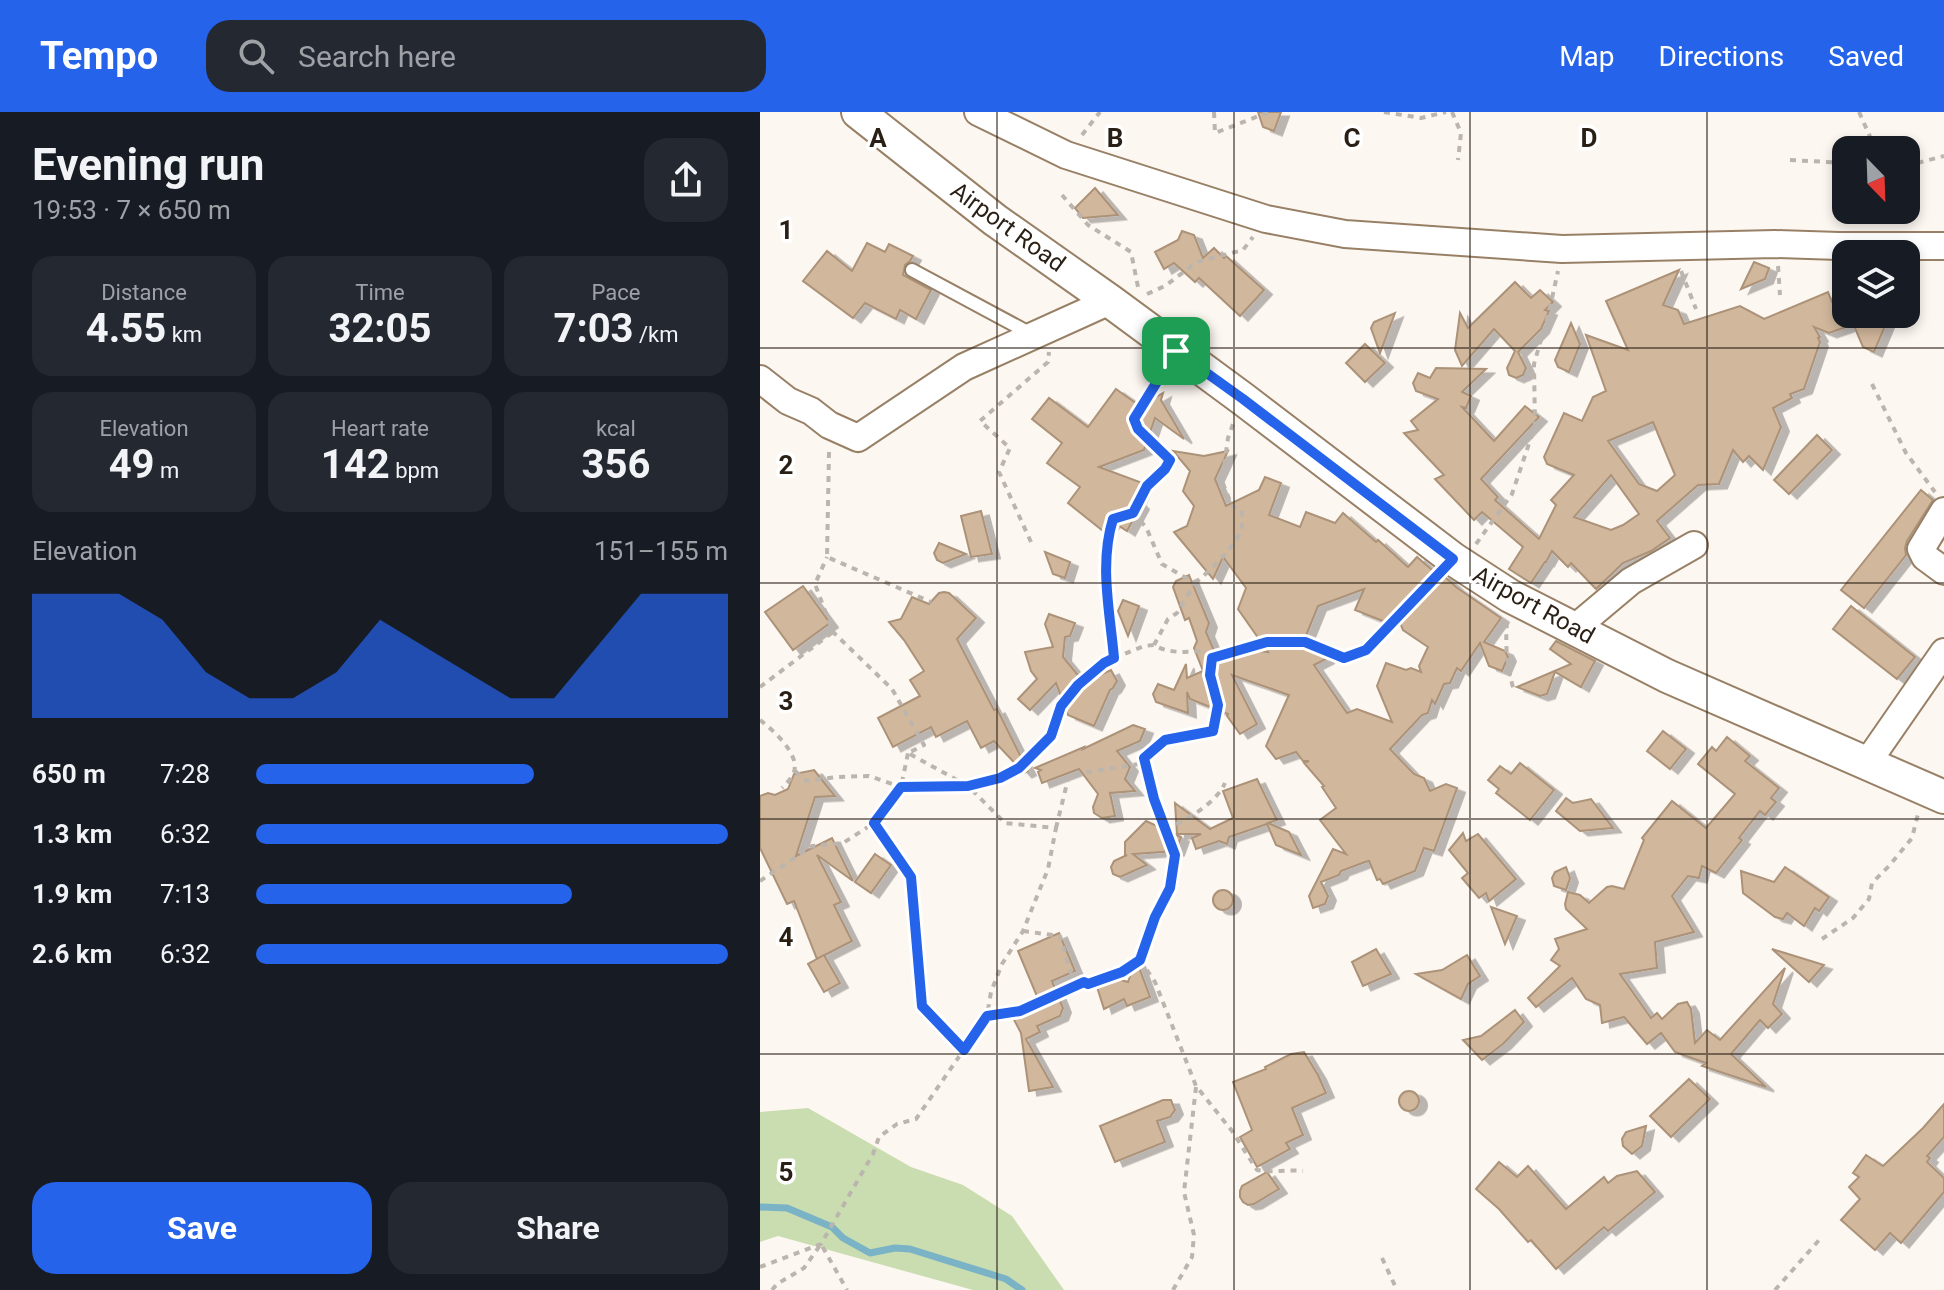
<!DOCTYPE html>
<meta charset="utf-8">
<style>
:root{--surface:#171b24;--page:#242831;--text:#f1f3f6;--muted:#9ea1a6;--accent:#2563eb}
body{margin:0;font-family:Roboto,sans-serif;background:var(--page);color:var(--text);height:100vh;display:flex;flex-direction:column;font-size:30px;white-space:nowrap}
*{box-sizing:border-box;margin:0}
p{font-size:26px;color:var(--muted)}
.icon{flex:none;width:44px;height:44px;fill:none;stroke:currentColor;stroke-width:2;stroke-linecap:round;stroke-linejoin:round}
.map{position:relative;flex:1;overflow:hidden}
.panel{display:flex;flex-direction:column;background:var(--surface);width:760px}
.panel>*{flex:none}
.needle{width:52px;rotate:157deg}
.buttons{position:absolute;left:1072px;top:24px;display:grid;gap:16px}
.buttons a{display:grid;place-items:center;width:88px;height:88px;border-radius:16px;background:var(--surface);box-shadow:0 4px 12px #0003;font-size:40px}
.pin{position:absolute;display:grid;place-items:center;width:68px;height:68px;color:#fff;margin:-34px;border-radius:16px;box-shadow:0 4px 12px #0006}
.round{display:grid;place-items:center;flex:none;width:84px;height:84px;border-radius:24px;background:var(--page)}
.head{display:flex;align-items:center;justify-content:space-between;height:136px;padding:0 32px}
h1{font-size:44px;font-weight:700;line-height:60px}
.figures{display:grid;grid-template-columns:repeat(3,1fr);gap:12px;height:136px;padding:8px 32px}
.figures div{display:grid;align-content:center;border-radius:20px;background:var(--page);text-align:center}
.figures b{font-size:40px;font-weight:700}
.figures small{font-size:22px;font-weight:400}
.figures p{font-size:22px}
.chart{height:224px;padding:16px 32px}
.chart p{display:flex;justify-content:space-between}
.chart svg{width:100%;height:144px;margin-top:8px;fill:var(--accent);opacity:.7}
.cta{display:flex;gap:16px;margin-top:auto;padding:16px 32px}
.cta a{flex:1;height:92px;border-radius:24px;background:var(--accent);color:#fff;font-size:32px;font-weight:700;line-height:92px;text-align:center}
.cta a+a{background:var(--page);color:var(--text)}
ul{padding:0 32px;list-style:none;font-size:26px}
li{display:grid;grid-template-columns:128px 96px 1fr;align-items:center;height:60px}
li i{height:20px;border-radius:10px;background:var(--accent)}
header{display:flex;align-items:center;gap:48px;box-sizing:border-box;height:112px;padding:0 40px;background:var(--accent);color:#fff}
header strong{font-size:38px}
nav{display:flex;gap:44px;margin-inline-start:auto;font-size:28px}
.search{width:560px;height:72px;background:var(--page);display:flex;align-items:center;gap:20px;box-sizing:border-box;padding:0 28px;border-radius:24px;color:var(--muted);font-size:30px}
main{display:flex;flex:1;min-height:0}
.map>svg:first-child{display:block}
.green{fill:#caddb1}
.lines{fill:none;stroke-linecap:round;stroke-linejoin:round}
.stream{stroke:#7bb3c6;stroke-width:7}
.building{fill:#d1b79c;stroke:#ab9278;stroke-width:2;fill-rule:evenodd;filter:url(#shadow)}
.service-casing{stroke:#988066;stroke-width:16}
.minor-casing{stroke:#988066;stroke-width:30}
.tertiary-casing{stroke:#988066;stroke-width:36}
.path{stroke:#bcb5ae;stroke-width:4;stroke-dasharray:6 6;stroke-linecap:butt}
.service{stroke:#fff;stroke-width:12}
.minor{stroke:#fff;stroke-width:26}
.tertiary{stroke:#fff;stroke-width:32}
.route-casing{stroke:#fff;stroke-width:16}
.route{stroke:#2563eb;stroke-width:10}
.grid{fill:none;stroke:#291f15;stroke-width:2;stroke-opacity:0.55}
.labels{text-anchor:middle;stroke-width:7;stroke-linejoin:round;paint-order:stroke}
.street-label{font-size:24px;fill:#291f15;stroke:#fff}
.grid-label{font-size:26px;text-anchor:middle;font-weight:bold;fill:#291f15;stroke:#fff;stroke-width:7;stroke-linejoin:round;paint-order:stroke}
</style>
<header>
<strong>Tempo</strong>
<div class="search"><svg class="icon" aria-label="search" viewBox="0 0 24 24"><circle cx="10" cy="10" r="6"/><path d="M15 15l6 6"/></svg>Search here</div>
<nav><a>Map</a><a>Directions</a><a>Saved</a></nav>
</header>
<main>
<section class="panel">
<div class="head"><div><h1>Evening run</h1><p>19:53 · 7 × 650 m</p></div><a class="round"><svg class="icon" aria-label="share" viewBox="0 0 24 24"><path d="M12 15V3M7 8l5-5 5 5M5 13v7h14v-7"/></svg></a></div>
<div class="figures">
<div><p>Distance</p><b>4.55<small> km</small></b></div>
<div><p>Time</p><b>32:05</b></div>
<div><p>Pace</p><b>7:03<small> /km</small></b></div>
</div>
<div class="figures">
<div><p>Elevation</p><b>49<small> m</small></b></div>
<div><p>Heart rate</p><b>142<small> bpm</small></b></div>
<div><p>kcal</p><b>356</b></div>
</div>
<div class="chart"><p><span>Elevation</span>151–155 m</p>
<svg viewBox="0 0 160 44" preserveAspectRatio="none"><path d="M0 44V6L10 6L20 6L30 14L40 30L50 38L60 38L70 30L80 14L90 22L100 30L110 38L120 38L130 22L140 6L150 6L160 6V44z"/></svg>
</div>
<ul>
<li><b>650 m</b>7:28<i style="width:59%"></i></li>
<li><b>1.3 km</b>6:32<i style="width:100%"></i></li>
<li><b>1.9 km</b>7:13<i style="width:67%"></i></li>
<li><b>2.6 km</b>6:32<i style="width:100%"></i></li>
</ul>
<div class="cta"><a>Save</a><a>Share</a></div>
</section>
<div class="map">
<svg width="1184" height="1178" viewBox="0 0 1184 1178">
<defs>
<filter id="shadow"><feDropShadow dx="8" dy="4.5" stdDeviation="0" flood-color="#0004"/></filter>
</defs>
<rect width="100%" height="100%" fill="#fdf7f1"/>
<path class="green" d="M48,996L151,1055L203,1073L252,1104L304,1178H213L18,1124L0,1130V1000Z"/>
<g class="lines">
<path class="stream" d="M0,1095L27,1096L72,1115L83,1126L110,1141L135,1136L150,1137L246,1167L262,1178"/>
</g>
<g class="building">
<path d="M498,0H521L514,19L503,15Z"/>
<path d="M335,76L358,103L323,106L315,96Z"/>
<path d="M422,119L434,123L443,146L454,136L464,146L466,144L504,178L480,204L439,166L435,170L414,151L404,157L395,140L418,128Z"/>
<path d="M107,131L125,140L129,132L153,144L150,149L145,153L143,163L171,178L156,207L140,198L136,207L105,191L93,206L43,169L67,139L92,159Z"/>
<path d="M994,150L1009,156L1005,167L981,177Z"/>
<path d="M919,158L903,193L918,198L924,212L980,194L1004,207L1068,180L1072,190L1086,184V215L1069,221L1054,215L1060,225L1058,226L1060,230L1044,277L1030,282L1032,286L1013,296L1021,315L1003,358L989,344L983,350L973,338L959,372L938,373L897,409L910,426L891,439L863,451L836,477L811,451L808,455L792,439L786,450H785L771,471L749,457L763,435L722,400L714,408L675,367L684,363L644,321L658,318L651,309L678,287L656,279L653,271L658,261L670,266L676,256L726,257L702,280L711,284L706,296L702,295L734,329L765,294L779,305L721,367L738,385L735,388L779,427L796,393L791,388L814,363L787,352L784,345L804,301L822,309L833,285L846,279L826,223L868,238L846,189ZM893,310L915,363L897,379L879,372L848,329ZM851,363L879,402L863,413L851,418L814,405Z"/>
<path d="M755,170L771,186L780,178L793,190L785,198L789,199L781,217L758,240L766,256L763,263L756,266L749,263L747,256L755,239L734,217L702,254L695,238L700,201L708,216Z"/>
<path d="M635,201L620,241L611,216L614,210Z"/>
<path d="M1089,202H1130L1114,240L1103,235Z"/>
<path d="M811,211L820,232L809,260L798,255L795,248Z"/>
<path d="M605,232L625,251L605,270L586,251Z"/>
<path d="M356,277L380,294L403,281L401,288L424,327L395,306L384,338L339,355L385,372L377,389L381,393L367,419L353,410L343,419L308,391L320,375L287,351L302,331L272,307L289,286L328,315Z"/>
<path d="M1057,323L1072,338L1029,382L1014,368Z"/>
<path d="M413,339L444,344L468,339L455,367L466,394L499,378L505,365L521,371L509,403L540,415L546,400L575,411L583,401L616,430L618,428L648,455L657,445L679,464L681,462L684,464L696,475L741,506L724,530L745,539L748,545L742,559L729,554L720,531L701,559L697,556L690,571L684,572L675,592L672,588L668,601L662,603L630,637L654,662L664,666L670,679L686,672L697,676L674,739L664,736L655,759L623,772L620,767L617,768L609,749L605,750L581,759L579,763L561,770L568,784L565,792L553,796L549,784L573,737L586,742L560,708L576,696L562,675L564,674L544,651L549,649H543L536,640L516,647L506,634L529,583L472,563L497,612L480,622L467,604L468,602L430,587L427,580L428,601L396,590L393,582L398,572L414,578L426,552L427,566L443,559L434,536L437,529L429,506L425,508L413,475L416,469L429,463L449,511L446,520L455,541L467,536L508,540L478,497L486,476L463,445L453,467L414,420L427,414L434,394L423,379L430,359ZM604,477L595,498L623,509L639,508L643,518L668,535L659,554L661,560L651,556L646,558L626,551L617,574L632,610L597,597L587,601L554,553L566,547L571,535L545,526L558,494Z"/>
<path d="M1161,378L1173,388L1147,429L1145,436L1146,443L1104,496L1081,478Z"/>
<path d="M221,399L232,442L211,445L201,404Z"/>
<path d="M179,431L206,442L183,451L177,448L174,441Z"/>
<path d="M285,440L310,450L305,466L293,462Z"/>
<path d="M43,474L70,511L33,538L5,500Z"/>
<path d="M184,480L189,481L216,506L197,527L234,598L237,597L268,659L264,661L234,629L221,636L207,609L176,625L171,615L133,635L118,606L160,584L150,568L164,559L144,528L129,510L141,507L152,485L169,492L179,481Z"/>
<path d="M363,488L379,494L368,524L358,499Z"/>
<path d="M1091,494L1155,545L1137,567L1073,517Z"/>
<path d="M289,502L315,511L310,524L305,525L303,545L322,568L328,566L331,567L351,558L357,569L353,576L350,578L334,614L308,603L296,571L270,598L258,587L277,567L271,559L265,540L293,535L285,512Z"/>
<path d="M796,529L835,549L821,575L795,560L787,582L780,584L757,575L811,552L790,537Z"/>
<path d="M373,613L385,617L380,629L357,639L370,655L365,667L375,679L350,681L355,704L342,706L334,701L333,695L338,682L319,657L282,671L278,660L281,658L275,656L324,635L323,637Z"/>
<path d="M903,619L926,637L910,657L887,639Z"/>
<path d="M967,625L990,644L985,649L1019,676L1011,686L1016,690L1005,703L1000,699L979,726L982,728L956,761L942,754L939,766L928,764L912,784L934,820L895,830L897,856L860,862L891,906L897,901L902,907L918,892L927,890L931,897L935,931L947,918L960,928L1025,856L1013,892L1022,902L1008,916L1000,908L971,942L1006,975L942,954L946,951L915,940L901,921L887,932L864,905L842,911L840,893L826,887L812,866L776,895L768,886L800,854L791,848L799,837L795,827L827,817L806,797L805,792L808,780L820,783L829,791L847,775L852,774L864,777L884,728L882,726L912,689L946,716L975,682L938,652L952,635L956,639Z"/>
<path d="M760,651L794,678L770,708L736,681L739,677L728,668L740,654L751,662Z"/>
<path d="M54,658L75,684L55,685L36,744L72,726L93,769L57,743L81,790L74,793L92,829L57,847L34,789L27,792L0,736V684L8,681L15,683L28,677L34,662Z"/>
<path d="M497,667L517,708L508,711L529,720L541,743L516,733L507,712L469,725L467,732L459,729L436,737L432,726L441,722H417L415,691L450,717L473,706L463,679Z"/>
<path d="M806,686L813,691L831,687L853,716L820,719L796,699Z"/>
<path d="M386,709L421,725L416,739L373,742L387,753L360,765L353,762L351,755L354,749L367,743H365V730Z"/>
<path d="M703,721L706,729L718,722L756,767L729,789L726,781L719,786L702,766L708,761L689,738Z"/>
<path d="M115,742L131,753L111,781L95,770Z"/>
<path d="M806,755L810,766L806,778L794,774L792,766L795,760Z"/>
<path d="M1025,755L1069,785L1059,799L1055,796L1044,814L1027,801L1023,807L1015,805L983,781L981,759L1014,770Z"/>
<circle cx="463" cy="788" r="10"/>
<path d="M731,795L757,804L745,832Z"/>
<path d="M299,821L315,859L292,869L303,896L300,904L277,914L280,920L266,927L293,975L269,979L261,921L251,902L279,889L258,839Z"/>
<path d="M616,837L631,862L603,874L592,850Z"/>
<path d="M1012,837L1064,853L1049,870Z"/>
<path d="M64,843L80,871L64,880L48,852Z"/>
<path d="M707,843L720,864L708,872L701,887L656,862L682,858Z"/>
<path d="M376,847L390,885L367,894L364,887L344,897L337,875L338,870L342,865L347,864L368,870Z"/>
<path d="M755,898L764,910L743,932L722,948L703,928L721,924Z"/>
<path d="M544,940L558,963L566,981L532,996L543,1023L526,1031L530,1037L497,1055L480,1025L492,1018L473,970L506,957L505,955L531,942Z"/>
<path d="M929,967L950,987L911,1025L890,1004Z"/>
<circle cx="649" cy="989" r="10"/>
<path d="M403,988H411L415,998L410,1005L397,1009L405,1030L355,1050L340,1014Z"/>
<path d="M1184,992V1025L1167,1044L1170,1046L1167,1050L1184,1066V1080L1141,1131L1130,1121L1115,1138L1081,1108L1100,1087L1089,1075L1099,1065L1093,1061L1106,1043L1123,1054L1163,1016Z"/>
<path d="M886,1014L882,1034L872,1042L863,1034L862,1027L866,1020Z"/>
<path d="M739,1050L757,1065L768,1054L806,1097L844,1065L848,1071L857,1064L877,1059L895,1080L848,1119L844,1115L796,1157L771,1128L768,1130L739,1097L716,1077Z"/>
<path d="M507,1060L519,1077L494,1092L488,1093L483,1090L480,1085V1079L482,1074Z"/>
</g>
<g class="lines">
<defs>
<path id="service" d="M152,158L273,223"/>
<g id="minor">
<path d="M218,0L306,43L506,107L585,122L802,137L1015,132L1079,134H1184"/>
<path d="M0,267L28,289L51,299L69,313L98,326L204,255L350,189"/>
<path d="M1184,399L1161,437L1165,445L1184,459"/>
<path d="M815,516L871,469L934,433"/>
<path d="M1107,651L1184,540"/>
</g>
<path id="tertiary" d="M98,0L235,108L350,189L483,287L693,447L750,484L907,564L1184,685"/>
</defs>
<use href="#service" class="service-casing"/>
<use href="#minor" class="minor-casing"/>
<use href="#tertiary" class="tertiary-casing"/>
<g class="path">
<path d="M454,0L455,21L509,0"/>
<path d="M624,0L661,6L686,0"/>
<path d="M692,0L701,21L698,48"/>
<path d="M1099,0L1116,38"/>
<path d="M322,23L340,0"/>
<path d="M1030,48L1086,51"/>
<path d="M1146,54L1184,44"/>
<path d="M302,83L328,113L371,140L378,175"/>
<path d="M1018,154L1020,183"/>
<path d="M1083,156L1085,169"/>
<path d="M921,159L936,197"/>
<path d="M387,182L405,174L437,150L483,138L493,125"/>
<path d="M1112,272L1146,341L1175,380"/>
<path d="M69,340L67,445L171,490"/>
<path d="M271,430L239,360L250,336L220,309L288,250L289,240"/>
<path d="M716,432L752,382L775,314L774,252L789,200L798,159"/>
<path d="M435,471C447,462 477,432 481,418C483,413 482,405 482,399L472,394L462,369L468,326L473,312"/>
<path d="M747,510C745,536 747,554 754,579"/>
<path d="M394,533L408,507L417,501L435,471L402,452L386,415L373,401L387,374L405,357L410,348L378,317L374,307L403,260"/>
<path d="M354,546L384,534L394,533C409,542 427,540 445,539L452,546"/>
<path d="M0,575L73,520"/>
<path d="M0,608C13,618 40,642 34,660C32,666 26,672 22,676"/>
<path d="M35,659L47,669L77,665L109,664L141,675L208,674L240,666L259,656L291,624L301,594L318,573L335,558L344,551L354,546C349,500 338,452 353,407L373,401"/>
<path d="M114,711L151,765L162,894L204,938"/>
<path d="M296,716L309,663L379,652L405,628L453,619L458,593L450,563L452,546L507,530H545L584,546L606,538L674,466"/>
<path d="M406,718C426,707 455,693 465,671"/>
<path d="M0,769L52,734L83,731L114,711L141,675L148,641"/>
<path d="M263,819L300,824L315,875L324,870L328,872L362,860L380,848L395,805L410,776L415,743L394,687L384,646"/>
<path d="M1062,827L1093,806L1109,787L1112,771L1129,754L1152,726L1158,702"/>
<path d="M380,848L395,870L436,974L472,1019L497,1058C513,1061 527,1057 543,1059"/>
<path d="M227,904L260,899L315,875"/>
<path d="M622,1146L637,1178"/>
<path d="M0,1155L61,1132L113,1042L119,1025L137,1012L156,1007L227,904L231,880L242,852L263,819L288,757L296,716L245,711L208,674L148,641L164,633L132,577L73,520L55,472L67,445"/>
<path d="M12,1178L17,1172L44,1156L61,1132L87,1178"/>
<path d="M413,1178L432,1145L434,1123L424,1080L436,975"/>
<path d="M1015,1178L1060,1127"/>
</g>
<use href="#service" class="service"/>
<use href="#minor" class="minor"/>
<use href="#tertiary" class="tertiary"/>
</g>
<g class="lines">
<defs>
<path id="route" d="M416,239L483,287L693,447L606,538L584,546L545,530H507L452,546L450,563L458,593L453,619L405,628L384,646L394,687L415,743L410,776L395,805L380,848L362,860L328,872L324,870L260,899L227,904L204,938L162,894L151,765L114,711L141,675L208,674L240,666L259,656L291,624L301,594L318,573L344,551L354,546C350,500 339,452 353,407L373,401L387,374L405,357L410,348L378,317L374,307Z"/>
</defs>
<use href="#route" class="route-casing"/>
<use href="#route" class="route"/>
</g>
<path class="grid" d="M237,0V1178M474,0V1178M710,0V1178M947,0V1178M0,236H1184M0,471H1184M0,707H1184M0,942H1184"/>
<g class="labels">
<g class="street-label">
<text transform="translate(248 115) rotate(36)" y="8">Airport Road</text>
<text transform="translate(774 493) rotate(29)" y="8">Airport Road</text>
</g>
</g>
<g class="grid-label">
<text x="118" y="35">A</text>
<text x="355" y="35">B</text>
<text x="592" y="35">C</text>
<text x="829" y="35">D</text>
<text x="26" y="127">1</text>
<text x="26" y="362">2</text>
<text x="26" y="598">3</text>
<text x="26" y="834">4</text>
<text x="26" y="1069">5</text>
</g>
</svg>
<div class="buttons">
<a><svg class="needle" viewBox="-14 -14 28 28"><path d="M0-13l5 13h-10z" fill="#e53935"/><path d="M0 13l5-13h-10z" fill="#9ea1a6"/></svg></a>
<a><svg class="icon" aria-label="layers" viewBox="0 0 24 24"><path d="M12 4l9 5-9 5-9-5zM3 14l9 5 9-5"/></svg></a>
</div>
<div class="pin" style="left:416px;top:239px;background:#1e9e55"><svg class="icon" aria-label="arrive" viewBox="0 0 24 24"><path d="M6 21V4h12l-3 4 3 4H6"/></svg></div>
</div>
</main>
